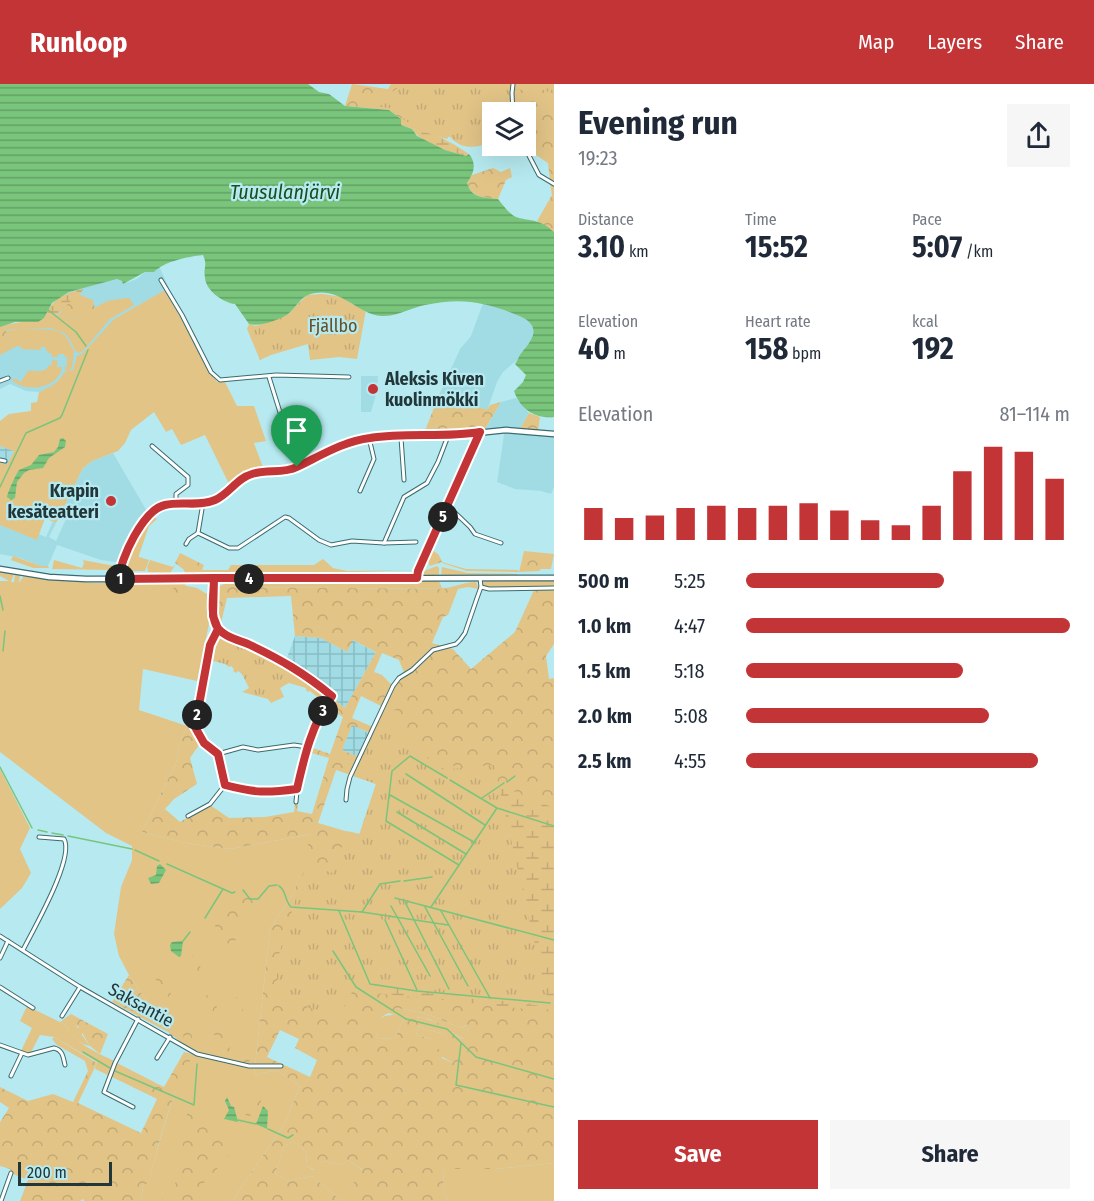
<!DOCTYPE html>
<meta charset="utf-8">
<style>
:root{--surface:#fff;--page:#f6f6f7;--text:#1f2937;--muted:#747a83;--accent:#c33436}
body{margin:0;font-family:"Fira Sans Condensed",sans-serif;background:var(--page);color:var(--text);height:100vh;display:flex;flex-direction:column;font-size:22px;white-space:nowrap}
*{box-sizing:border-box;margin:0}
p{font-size:20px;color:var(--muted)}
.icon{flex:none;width:33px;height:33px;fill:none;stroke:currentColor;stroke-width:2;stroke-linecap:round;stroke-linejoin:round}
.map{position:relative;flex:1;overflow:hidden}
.side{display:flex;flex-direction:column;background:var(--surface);width:540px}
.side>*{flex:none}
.buttons{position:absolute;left:482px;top:18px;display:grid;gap:12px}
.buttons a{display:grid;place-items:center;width:54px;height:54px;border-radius:0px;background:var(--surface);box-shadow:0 6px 24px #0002;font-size:30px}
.scale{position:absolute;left:18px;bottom:15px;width:94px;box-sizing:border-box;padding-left:6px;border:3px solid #223739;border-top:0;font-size:16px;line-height:21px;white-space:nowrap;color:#223739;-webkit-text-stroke:4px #b6eaf0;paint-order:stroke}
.pin{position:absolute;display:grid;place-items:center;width:51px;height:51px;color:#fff;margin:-62px -26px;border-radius:50% 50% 50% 0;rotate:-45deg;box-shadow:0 0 6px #0007}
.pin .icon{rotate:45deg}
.km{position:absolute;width:30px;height:30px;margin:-15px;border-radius:50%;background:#222;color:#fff;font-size:16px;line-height:30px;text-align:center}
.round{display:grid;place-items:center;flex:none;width:63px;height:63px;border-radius:0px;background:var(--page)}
.summary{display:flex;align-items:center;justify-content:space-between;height:102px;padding:0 24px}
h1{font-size:33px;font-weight:700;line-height:45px}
.figures{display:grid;grid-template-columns:repeat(3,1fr);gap:9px;height:102px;padding:6px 24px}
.figures div{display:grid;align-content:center}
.figures b{font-size:30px;font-weight:700}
.figures small{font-size:16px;font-weight:400}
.figures p{font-size:16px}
.chart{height:168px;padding:12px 24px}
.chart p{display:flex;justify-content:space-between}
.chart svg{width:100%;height:108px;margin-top:6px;stroke:var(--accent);stroke-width:6}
.action{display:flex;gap:12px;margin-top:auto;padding:12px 24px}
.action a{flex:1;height:69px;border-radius:0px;background:var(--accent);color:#fff;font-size:24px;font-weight:700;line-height:69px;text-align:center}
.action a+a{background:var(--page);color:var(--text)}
ul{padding:0 24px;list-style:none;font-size:20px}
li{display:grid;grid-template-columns:96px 72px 1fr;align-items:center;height:45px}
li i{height:15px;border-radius:8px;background:var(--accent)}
header{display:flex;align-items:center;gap:36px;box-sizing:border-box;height:84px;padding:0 30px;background:var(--accent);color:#fff}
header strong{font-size:28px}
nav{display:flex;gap:33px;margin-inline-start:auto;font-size:21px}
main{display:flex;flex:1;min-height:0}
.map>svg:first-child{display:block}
.built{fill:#a1dce4}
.industrial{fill:url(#industrial-grid)}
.grass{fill:#e2c487}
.forest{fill:url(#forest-crowns);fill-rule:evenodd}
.wetland{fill:url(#wetland-marsh)}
.park{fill:url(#park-tufts)}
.water{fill:url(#water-rules)}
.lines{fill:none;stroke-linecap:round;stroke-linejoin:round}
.stream{stroke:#79c57b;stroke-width:1.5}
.street-casing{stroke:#3b6b70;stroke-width:5}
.secondary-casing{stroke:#3b6b70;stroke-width:7}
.street{stroke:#fff;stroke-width:3}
.secondary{stroke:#fff;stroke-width:4.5}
.route-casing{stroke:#fff;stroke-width:12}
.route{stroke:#c33436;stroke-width:8}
.poi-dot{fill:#c33436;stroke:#b6eaf0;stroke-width:2}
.labels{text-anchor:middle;stroke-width:4.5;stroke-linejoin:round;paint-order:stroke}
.park-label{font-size:18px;fill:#645128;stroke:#b6eaf0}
.poi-label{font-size:18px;font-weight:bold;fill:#223739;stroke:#b6eaf0;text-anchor:start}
.street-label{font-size:18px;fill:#223739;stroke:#b6eaf0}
.water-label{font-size:20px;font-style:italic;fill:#194e1e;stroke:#b6eaf0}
</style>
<header>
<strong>Runloop</strong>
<nav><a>Map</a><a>Layers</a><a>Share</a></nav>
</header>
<main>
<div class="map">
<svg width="554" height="1117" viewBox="0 0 554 1117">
<defs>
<pattern id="industrial-grid" width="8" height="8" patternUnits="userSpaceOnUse" patternTransform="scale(1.5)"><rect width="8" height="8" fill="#a1dce4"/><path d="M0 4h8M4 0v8" fill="none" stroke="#8abdc4"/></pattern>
<pattern id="forest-crowns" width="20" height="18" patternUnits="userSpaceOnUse" patternTransform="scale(1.5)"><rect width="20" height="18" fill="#e2c487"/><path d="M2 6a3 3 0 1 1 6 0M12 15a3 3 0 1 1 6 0" fill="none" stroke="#c2a975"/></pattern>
<pattern id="wetland-marsh" width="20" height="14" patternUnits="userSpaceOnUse" patternTransform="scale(1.5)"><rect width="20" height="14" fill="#e2c487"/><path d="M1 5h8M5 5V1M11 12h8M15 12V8" fill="none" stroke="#c2a975"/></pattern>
<pattern id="park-tufts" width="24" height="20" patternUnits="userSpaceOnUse" patternTransform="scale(1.5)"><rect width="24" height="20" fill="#e2c487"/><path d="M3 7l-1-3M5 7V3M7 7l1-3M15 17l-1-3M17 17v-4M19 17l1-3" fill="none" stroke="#c2a975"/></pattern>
<pattern id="water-rules" width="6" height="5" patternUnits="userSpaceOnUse" patternTransform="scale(1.5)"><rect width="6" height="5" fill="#79c57b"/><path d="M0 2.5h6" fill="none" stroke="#63a166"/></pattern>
</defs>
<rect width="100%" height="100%" fill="#b6eaf0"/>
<g class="built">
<path d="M159,182L169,204L114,235L88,277L52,304L39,308L26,307L10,300L0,305V243L38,238L69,208L117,195L122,197L123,200L137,195L145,188L157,186Z"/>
<path d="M483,219L527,234L532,240L533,246L532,256L526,266L522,267L518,275L503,288L497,298L487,327L440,309L460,265L471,252Z"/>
<path d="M361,292H378L377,307L371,328H361Z"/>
<path d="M516,314L529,329L520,345L554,350V403L551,410L541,407L515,405L497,398L505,344L485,345L501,318Z"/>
<path d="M113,369L148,429L122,473L116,478L101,476L57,461L48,482H41L20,474L0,470V441L37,455L38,450L46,453L53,437L56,439L49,453L56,457L67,433L61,429L83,384L92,377Z"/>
</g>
<g class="industrial">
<path d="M0,362L14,367L7,381L0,378Z"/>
<path d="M295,552L321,554L347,568L352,556L376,568L345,624L302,589L285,579Z"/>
<path d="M352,640L370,650L359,673L342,666Z"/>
</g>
<g class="grass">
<path d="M410,24L451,49L447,55L433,52L401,41V35Z"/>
<path d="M165,206L217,298H225L237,322H254L266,357L254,359L264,386C250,385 241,393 230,402L205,351L181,361L172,345L166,348L154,328L131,346L125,359L118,367L92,377L83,384L56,439L45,434L37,456L0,441V378L7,381L14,367L0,362V337L9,330L31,327V319L37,318L39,308C49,303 60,299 64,288L73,286L77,272L83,269L114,235Z"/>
<path d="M126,214H129L134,221L110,235L84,266L79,269L76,268L69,254L64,249L50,244L6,246L5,241L44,234L47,228L52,232L59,230L66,235L80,232L107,217Z"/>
<path d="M23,245C38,247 57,241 67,254C71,259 70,262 74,266L72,284L68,287L65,286V283H67V273L64,272V270H58V273H52L51,269H48L45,263H41L40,266L21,265L20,262H17L0,271V266L9,261L6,247Z"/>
<path d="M52,276H57V283H62C59,305 24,310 11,295L13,294L14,296L16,295L21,298L28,287C36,286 45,290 49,281H52Z"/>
<path d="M151,431L157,435L149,442L139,471V473L149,476L145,487H121L123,482L131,471L130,467L144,440Z"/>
<path d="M13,472L41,482H48L49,484H33L11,476Z"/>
<path d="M323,475L333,484L347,487L417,486L297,490L201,489L202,486H228L231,481H314Z"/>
<path d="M54,476L82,484L84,479L83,476C93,478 104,480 115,482L118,486L52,485Z"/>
<path d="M150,476L173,483L176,480L170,489L148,488L147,483Z"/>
<path d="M442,478L466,485L518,486L519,488L467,487L442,479Z"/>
<path d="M437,482L439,484V492H420L419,489Z"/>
<path d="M442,483L468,489L517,490V492H441Z"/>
<path d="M0,487L14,490L11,498H14L15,490L20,491L19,499L23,493L26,492L93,499L183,498L186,502L197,504L207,510L209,540L197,597L143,585L139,626L187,642L181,656L176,679L142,748L186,759L230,765L312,750L294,808L270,845L254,991L276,986L300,1002L284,1041L232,1117H138L141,1114L143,1102L149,1097C157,1067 165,1036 176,1006C181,992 189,981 192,967L168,948L129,891L119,872L114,850L121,803L132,776V762L106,749L0,668V497H9L0,492Z"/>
<path d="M121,489L181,492L128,493Z"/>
<path d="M399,489L402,491L260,492L201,491Z"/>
<path d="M239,497H439L442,504C455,504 462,498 476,498L479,505L468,503L458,505L218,503L224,500Z"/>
<path d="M487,497H554V503H482V498Z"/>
<path d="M0,685L30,744L20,765L31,789L22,804L0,825Z"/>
<path d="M27,922L66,941C72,958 98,969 114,977L108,991L95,985L97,978L54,953L40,951L30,970L21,967L32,944L20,937Z"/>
<path d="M397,924L427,930L461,944L467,941L468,947L464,955C450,949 440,938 425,934C418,933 412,934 405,932L395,954L378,955C370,935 384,928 401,932L394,926Z"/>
<path d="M419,941L424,945L444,950L456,970L453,979L427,964L431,955L416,951Z"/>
<path d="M117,979L156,999L147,1010L112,993Z"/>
<path d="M294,1058L307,1068L306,1082L314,1086L323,1077L343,1081L347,1076L364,1087L361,1117H342L312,1092L289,1097L275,1090L284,1062Z"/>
<path d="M554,1079V1117H448L443,1105L444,1085H496Z"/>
</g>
<g class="forest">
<path d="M352,0L388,5L391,0H554V99L550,97L548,79L522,62H525V28L410,24L401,35L389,26L345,22Z"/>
<path d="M493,84L501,88L510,84L512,93L506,96L498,115C483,113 472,115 467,99L472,91Z"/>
<path d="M550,99L554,101V148L537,137L552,111Z"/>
<path d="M80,211L93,216L95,225L80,232L65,235L59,230L72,214Z"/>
<path d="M5,241L9,262L0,266V243Z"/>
<path d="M440,309L487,326L490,321L501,318L485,345L447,349H424Z"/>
<path d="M529,329L540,333L538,348L520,345Z"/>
<path d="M430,464L439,471L442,478L430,482L426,474Z"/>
<path d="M524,467L554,470L551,485H541L539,487L519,488Z"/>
<path d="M180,469L204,481L201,489L186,490L183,485L175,479Z"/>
<path d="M175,503H188L191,508L172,515L160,516Z"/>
<path d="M218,503L458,505L448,531L443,533L432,559L453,565L471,585L515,548L534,506H554V560L546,572L549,595L554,594V1079L496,1085H444L443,1105L448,1117H361L349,1105L363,1086L347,1076L343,1081L323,1077L315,1086L306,1082L307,1068L294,1058L284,1062L275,1090L289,1097L312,1092L342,1117H232L284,1041L300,1002L276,986L254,991L270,845L294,808L311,750L230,765L186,759L142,748L176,679L181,656L187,642L194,644L202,657L190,674L197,700L174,715L165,725L180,738L210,721L229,734L265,733L294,728L295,720H298L297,727L312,730L329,674L308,668L310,663L330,670L343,633L323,620L327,613V610L345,624L376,568L353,556L347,568L321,554L295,552L291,512L227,514L220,543C214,532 217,516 218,503ZM382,569L399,576L405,591L393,602L382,591L374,588ZM361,612L383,623L373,643L352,634ZM352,641L370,649L359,673L342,666ZM336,686L376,700L359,751L318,739ZM397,924L427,930L461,944L466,941L468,947L463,955L455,951L447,943L425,934L405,932L395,954L378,955C373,943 377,934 389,929L401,934V932L395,926ZM419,941L424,945L444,950L455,970L453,979L442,974L444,966L428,964L431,955L416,951ZM280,946L299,955L295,964L317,976L310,993L267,973Z"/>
<path d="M231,807L259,814L235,857L228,860L213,839Z"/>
<path d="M195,862L203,869L200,884L202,891L199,899L190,883Z"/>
<path d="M149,878H156L161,881C163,892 172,903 171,914L161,908Z"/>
<path d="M129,891L168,948L112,918Z"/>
<path d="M209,903L215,908L206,933L202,927Z"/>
<path d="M236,913H241L245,938L237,939L238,931L233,923Z"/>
<path d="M215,920C223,932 233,963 229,976L216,972L213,968L218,954L209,946V935Z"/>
<path d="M179,928L192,952L194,962L184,956L182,941L175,931Z"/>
<path d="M71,930L108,950L100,970L90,962L78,942L66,941L60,938Z"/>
<path d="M54,953L97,979L78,1019L141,1049L157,1015L147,1010L156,999L164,1003L184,968L192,970C189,982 182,992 177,1004C165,1034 157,1066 149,1098L143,1102L141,1114L138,1117H84L83,1115L80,1117H20L28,1096L13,1090L10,1085L0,1082V1038L9,1024L0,1018V1003L28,1017L53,1010L73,1018L88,987L85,977L57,961L52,955Z"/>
<path d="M240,962L244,971L249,973L250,981L235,978Z"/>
<path d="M261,1009V1019L250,1032H247C238,1025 238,1018 244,1010Z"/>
<path d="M201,1022L209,1035L224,1037L229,1061V1072L200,1103L199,1117H161L174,1103L183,1077L181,1075L188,1023Z"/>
</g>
<g class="wetland">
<path d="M412,45C433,49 452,58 469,70L466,72C448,67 423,61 412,45Z"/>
<path d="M83,205L80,211C68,216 64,228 52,232L47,228C54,214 68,208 83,205Z"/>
<path d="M409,663L554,724V928L375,909L323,875Z"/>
</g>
<g class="park">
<path d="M403,0H554V8L510,5L512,28H492V59C476,63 463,67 450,53C442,51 407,40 403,35C401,32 401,29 400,25L373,22Z"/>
<path d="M323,210L342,213L354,221L366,226L357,275L339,273L310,276L308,260L271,271L260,276L247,245L249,240L256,242L288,230L307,211Z"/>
<path d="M219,547L285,579L302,589L327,610V613L324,620L321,619L322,617L310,607L308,608L306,606V604L289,599L280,604L284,613L271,619L268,615L242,608L249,604L242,590L238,587L236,589L233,587L234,585L231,582L229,583L225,580L213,577Z"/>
<path d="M396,626L401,630L397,640L429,676L448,689L451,685L494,681L549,922L554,923V940L549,923L357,898L338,936L277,909V877L306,781L333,789L347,747L360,750L376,700L354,692L384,628Z"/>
<path d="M73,940L82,946V951L90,962C79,960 70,951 66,941Z"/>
</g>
<g class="water">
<path d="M0,0H308L319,8L329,10L345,22L389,26L401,35V41L412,45L417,52L445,66L466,72L469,70C477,80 474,89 467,99C472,115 483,113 498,115C503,121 510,132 519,134C533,137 541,136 554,148V333C535,335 520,325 514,307L523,298L526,291L515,280C518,276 519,271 522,268C535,254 541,240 517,231C485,218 462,213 425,221C410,224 397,233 381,232C356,230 339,200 308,211C300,214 295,225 288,230C279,236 260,243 249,240L235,220C224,219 206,207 205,194C203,182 208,183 203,171C187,173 165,177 154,188H145L123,200L122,197L117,195L69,208L52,219L44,234L38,238H15L0,243Z"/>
<path d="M63,354L66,357L65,363L49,374L43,384L29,386L24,389L17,398L15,414L11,416L7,413C7,410 16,390 19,386L31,381L39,371L54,368L58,363L60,355Z"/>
<path d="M160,780L166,786L159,799L151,800L148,794L156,791L157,782Z"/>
<path d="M183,857L181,872L179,873L171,867L170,861L172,858Z"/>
<path d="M227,1013L231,1022L234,1023L238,1038L224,1035L229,1026L225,1017Z"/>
<path d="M263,1022L268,1027L267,1045L256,1040Z"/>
</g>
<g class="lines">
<g class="stream">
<path d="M47,225L76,248L86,262"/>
<path d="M0,403L26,349L60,334L62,331L88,266"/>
<path d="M0,512L3,526"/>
<path d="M3,567L5,547"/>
<path d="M0,683L32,744"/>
<path d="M406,690L485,741"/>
<path d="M447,694L410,672L392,687L386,737L459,781"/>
<path d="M450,696L497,724L554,742"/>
<path d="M507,698L515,692"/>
<path d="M390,711L474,758"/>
<path d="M482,714L504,699"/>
<path d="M397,728L466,770"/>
<path d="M38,746L47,748"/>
<path d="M52,749L63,751"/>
<path d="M68,752L132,765"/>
<path d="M135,766L159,777"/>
<path d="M167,780L232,809L235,808"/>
<path d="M404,797L432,793"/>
<path d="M279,802C287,807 284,816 291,823L362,828L448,841"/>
<path d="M243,806L250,815H258L269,802L277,801"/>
<path d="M395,814L554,856"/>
<path d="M405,818L449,905"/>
<path d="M391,822L430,892"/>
<path d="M425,823L468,902"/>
<path d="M431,823L497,724"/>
<path d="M339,827L370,900L417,907L550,919"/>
<path d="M441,827L490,914"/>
<path d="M362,828L380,800L400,797"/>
<path d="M205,834L223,805"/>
<path d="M385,836L417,906"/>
<path d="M183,857L190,848"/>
<path d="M333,867L356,903L406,935L447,945L476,973L554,995"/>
<path d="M461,959L456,1001L554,1023"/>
<path d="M83,968L110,984"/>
<path d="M115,987L194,1021L197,980"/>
<path d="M238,1036L256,1040"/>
<path d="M268,1045L288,1054L293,1051"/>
</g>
<defs>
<g id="street">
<path d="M513,28L512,9L513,0"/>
<path d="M524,62L539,91L554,100"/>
<path d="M161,196L182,231L211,288L220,296L276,291L349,293"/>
<path d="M269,293L297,383"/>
<path d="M0,297L8,294"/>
<path d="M401,354L404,396"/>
<path d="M152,362L188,393V401L176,410V419"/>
<path d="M0,376L5,377"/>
<path d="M360,407L374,375L369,354"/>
<path d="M203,419L198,449L229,464H238L285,433L289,434L319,456L331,461L352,457L384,459L416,458"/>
<path d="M448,422L470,443L475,450L501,459"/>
<path d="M384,459L404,413L427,399L438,378L448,352"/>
<path d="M186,460L189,455L198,449"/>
<path d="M214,494C214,509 210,528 216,541C221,552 238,556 248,560C281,575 303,589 332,612C312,639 298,685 296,718"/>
<path d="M417,494L418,487L480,350"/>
<path d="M481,503L489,505L554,504"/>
<path d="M218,545L210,561L195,643L204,659L217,670L225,701"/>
<path d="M218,670L243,663L258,666L294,661L307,663"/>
<path d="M225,701C254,710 267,709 297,705"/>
<path d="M346,716L347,705L350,693L393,602L399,594L412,586L433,566L456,560L460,556L465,549L477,514L481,503L480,494"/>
<path d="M188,732L210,720L225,701"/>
<path d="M0,852L80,903L197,970L249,982H281"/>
<path d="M23,866C33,846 75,774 64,755L39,753"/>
<path d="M0,874L8,857"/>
<path d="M0,903L33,924"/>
<path d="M62,932L80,903"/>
<path d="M0,961L28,971L54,964C63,966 63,973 65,981"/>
<path d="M157,974L170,953"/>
<path d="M11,992L22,969"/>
<path d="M133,1023L104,1008L115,979L138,935"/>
<path d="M1,1117L11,1089"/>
</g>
<g id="secondary">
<path d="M0,485L49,493L86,495L554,494"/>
<path d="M119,495L121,480L143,437L153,426L169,420L212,417L227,409L247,391L254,389L292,385L333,365L369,354L448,352L506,346L554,350"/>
</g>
</defs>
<use href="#street" class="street-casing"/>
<use href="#secondary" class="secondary-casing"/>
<use href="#street" class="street"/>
<use href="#secondary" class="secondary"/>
</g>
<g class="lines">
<defs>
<path id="route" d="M297,383C283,390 267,385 252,390C237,394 229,410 215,416C199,423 181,417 165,421C143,426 120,475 119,495L214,494L213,532L218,545L210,561L195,643L204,659L218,670L225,701C255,709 267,709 297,705C304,674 312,639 332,612C304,589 280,575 248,560C238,556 221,552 216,541C210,528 214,509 214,494H417L418,487L480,348C444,354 406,348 370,354C344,357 320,372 297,383"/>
</defs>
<use href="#route" class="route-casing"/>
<use href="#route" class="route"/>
</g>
<g class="poi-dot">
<circle cx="373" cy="305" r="6"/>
<circle cx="111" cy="417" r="6"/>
</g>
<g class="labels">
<g class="park-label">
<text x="333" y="248">Fjällbo</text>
</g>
<g class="poi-label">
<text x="385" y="301">Aleksis Kiven<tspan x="385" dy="21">kuolinmökki</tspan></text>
<text x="99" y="413" text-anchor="end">Krapin<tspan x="99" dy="21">kesäteatteri</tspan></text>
</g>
<g class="street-label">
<text transform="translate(141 921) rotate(29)" y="6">Saksantie</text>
</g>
<g class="water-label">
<text x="285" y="115">Tuusulanjärvi</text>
</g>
</g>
</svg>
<div class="buttons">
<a><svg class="icon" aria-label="layers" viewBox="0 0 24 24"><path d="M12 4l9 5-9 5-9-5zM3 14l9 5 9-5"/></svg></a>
</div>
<div class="scale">200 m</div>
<div class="pin" style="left:297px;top:383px;background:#1e9e55"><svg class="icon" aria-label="arrive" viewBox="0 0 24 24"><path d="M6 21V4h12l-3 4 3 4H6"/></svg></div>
<b class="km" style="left:120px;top:495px">1</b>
<b class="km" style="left:197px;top:631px">2</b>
<b class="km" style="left:323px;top:627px">3</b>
<b class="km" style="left:249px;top:495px">4</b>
<b class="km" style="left:443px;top:433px">5</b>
</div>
<section class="side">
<div class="summary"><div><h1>Evening run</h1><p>19:23</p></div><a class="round"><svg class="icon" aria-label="share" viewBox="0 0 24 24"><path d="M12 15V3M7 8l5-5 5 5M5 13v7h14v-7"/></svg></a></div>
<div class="figures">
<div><p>Distance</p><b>3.10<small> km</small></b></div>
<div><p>Time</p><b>15:52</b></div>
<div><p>Pace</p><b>5:07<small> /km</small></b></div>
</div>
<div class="figures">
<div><p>Elevation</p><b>40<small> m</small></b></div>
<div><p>Heart rate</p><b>158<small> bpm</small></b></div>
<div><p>kcal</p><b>192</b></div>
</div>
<div class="chart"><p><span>Elevation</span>81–114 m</p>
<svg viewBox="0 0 160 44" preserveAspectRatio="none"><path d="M5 44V31M15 44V35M25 44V34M35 44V31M45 44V30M55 44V31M65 44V30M75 44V29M85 44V32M95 44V36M105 44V38M115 44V30M125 44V16M135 44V6M145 44V8M155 44V19"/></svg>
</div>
<ul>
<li><b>500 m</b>5:25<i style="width:61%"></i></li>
<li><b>1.0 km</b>4:47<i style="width:100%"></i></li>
<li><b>1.5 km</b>5:18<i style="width:67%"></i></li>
<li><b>2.0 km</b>5:08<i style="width:75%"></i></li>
<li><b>2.5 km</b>4:55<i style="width:90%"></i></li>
</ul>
<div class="action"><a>Save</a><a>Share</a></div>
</section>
</main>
